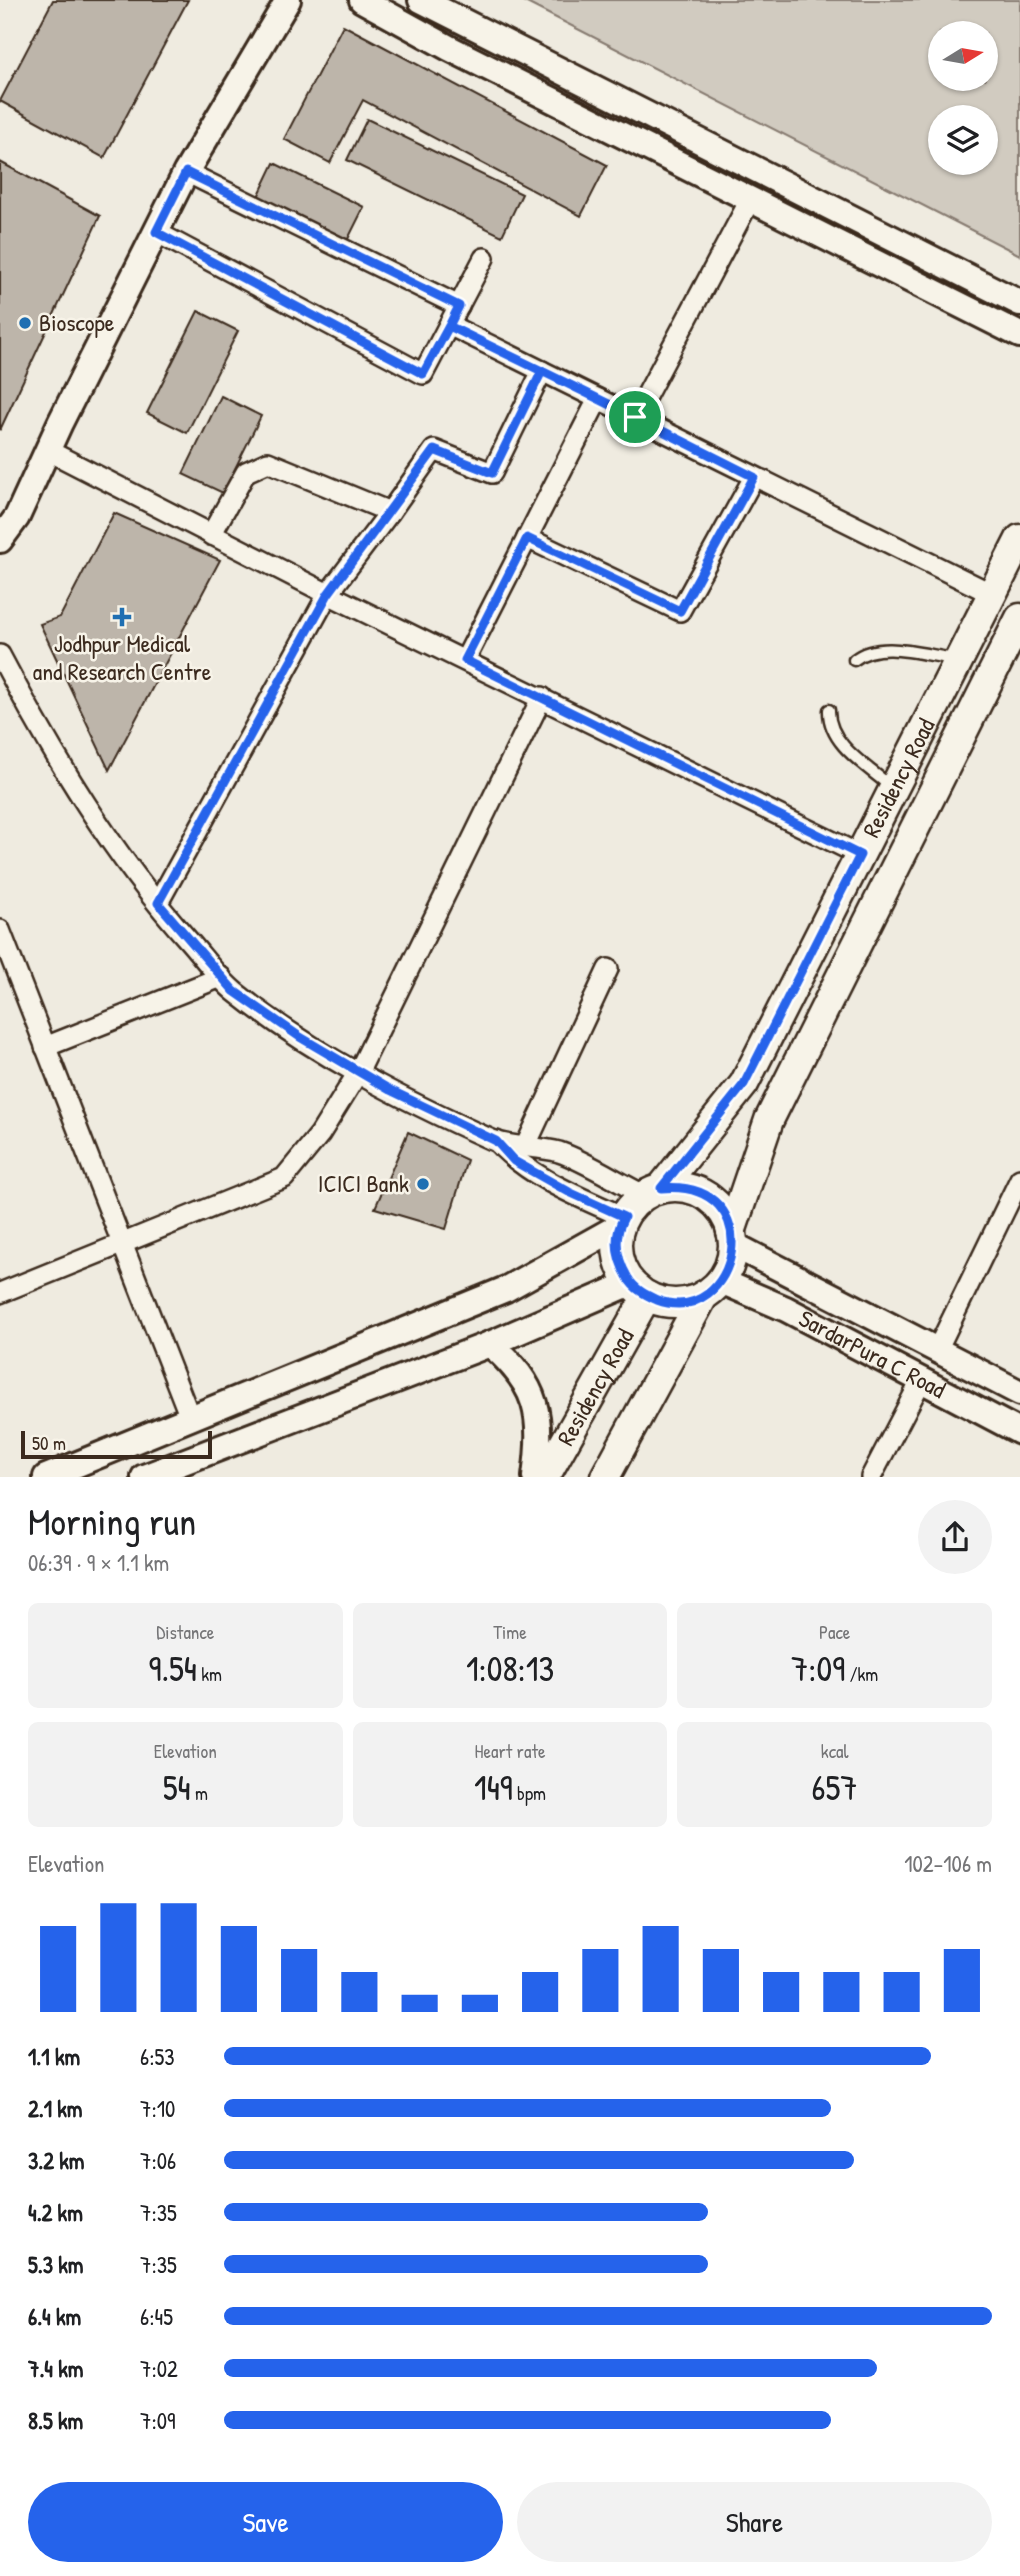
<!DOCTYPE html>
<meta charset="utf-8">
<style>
:root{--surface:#fff;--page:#f2f2f2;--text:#202124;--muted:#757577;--accent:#2563eb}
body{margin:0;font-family:"Patrick Hand",sans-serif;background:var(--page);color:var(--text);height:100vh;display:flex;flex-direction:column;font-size:26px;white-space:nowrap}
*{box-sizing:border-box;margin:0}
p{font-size:23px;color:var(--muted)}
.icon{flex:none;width:38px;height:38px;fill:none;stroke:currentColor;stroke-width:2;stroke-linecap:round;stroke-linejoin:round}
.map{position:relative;height:1477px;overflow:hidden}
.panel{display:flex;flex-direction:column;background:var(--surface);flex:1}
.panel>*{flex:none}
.needle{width:46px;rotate:79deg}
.fabs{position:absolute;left:928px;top:21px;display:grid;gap:14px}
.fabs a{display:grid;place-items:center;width:70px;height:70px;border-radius:50%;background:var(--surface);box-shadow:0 2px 5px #0004;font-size:35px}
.scale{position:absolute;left:21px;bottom:18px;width:191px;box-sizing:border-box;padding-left:7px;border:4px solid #3b2a1e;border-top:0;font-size:19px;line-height:24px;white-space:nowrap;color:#3b2a1e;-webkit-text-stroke:5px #f7f3e8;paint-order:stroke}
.pin{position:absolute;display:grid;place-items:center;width:60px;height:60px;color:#fff;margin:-30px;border:4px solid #fff;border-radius:50%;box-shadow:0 2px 7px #0007}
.round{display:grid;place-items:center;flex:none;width:74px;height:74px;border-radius:37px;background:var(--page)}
.head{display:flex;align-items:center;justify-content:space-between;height:119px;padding:0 28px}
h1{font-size:38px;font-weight:600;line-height:52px}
.metrics{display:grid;grid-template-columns:repeat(3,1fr);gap:10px;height:119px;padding:7px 28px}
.metrics div{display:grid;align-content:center;border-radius:10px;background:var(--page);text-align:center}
.metrics b{font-size:35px;font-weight:600}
.metrics small{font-size:19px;font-weight:400}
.metrics p{font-size:19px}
.chart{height:196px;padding:14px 28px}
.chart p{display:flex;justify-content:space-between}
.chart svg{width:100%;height:126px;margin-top:7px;stroke:var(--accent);stroke-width:6}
.action{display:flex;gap:14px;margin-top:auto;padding:14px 28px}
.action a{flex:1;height:80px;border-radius:42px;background:var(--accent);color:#fff;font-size:28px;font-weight:600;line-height:80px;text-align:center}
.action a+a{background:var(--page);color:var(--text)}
ul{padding:0 28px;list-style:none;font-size:23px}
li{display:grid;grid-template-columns:112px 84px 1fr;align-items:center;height:52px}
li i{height:18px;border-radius:9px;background:var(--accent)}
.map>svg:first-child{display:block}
.green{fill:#d1cbc0;stroke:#867a6f;stroke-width:2;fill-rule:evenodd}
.building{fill:#bdb5aa;stroke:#3b2a1e;stroke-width:2}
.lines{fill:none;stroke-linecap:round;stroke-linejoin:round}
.service-casing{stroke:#3b2a1e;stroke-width:15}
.minor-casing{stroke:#3b2a1e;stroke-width:24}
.tertiary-casing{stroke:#3b2a1e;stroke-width:30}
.secondary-casing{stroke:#3b2a1e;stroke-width:33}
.service{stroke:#f7f3e8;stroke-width:10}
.minor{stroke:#f7f3e8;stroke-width:19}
.tertiary{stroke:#f7f3e8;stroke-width:24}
.secondary{stroke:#f7f3e8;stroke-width:28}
.route-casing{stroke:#fff;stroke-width:14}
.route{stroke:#2563eb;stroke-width:9}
.poi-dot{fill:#1f6fb2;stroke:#f7f3e8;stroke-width:2.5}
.labels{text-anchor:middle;stroke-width:5;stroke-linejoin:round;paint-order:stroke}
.poi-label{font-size:24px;fill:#3b2a1e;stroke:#f7f3e8;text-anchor:start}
.street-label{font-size:24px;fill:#3b2a1e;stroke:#f7f3e8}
</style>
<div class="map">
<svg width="1020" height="1477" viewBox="0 0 1020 1477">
<rect width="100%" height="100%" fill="#efebe0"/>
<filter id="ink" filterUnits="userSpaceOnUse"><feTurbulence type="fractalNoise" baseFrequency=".0143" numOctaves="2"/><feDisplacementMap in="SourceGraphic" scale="14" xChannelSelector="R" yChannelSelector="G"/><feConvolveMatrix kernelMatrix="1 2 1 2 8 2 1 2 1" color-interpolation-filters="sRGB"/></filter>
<g filter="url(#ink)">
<path class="green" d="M521,0H1020V255ZM940,33H985V79H940ZM940,117H985V163H940Z"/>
<g class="building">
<path d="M53,0H188L104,158L0,101Z"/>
<path d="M343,25L607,165L581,216L363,100L330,163L284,139Z"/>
<path d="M367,119L522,194L502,236L347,160Z"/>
<path d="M0,162L100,216L0,430Z"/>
<path d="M274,163L364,207L344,247L255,203Z"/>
<path d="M198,311L238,331L187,433L147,413Z"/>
<path d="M221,396L261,416L223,493L183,474Z"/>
<path d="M114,513L220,560L109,770L40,624L60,617Z"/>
<path d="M408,1132L467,1160L446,1229L375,1208Z"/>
</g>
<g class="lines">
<defs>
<g id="service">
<path d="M854,660C879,639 924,655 954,659"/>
<path d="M829,710C828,744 867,766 890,786"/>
</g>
<g id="minor">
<path d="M186,172L459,306"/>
<path d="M156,232L423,374L484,258"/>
<path d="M449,325L992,594"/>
<path d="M635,417L750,200"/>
<path d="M47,450L328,594L860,855"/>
<path d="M390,512L434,450L492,473L542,371"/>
<path d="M527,538L680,611L754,477"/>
<path d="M0,655C53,756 113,856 189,941C204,958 218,978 235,992C311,1053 403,1100 492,1140C511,1148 538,1146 559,1152C586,1161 617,1182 644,1195"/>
<path d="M465,660L598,399"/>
<path d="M158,903L328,594L390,512L268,462L246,472L211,535"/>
<path d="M0,930L191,1420"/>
<path d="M45,1047L221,977"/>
<path d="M496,1141C530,1178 579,1197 624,1217"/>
<path d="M526,1145L608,969"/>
<path d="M0,1293L284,1178L320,1134L359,1071L542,697"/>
<path d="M937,1350L1020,1179"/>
<path d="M871,1477L921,1381"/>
</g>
<g id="tertiary">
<path d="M362,0L449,48L1020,335"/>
<path d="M421,0L1020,303"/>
<path d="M0,540L17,517L60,423L186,172L288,0"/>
<path d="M734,1245L1020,1393"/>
<path id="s1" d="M721,1281L786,1309L1020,1432"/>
<path d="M490,1344C539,1386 543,1415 535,1477"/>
<path d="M46,1477L506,1289L619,1226"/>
<path d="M144,1477L490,1344L631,1283"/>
</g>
<g id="secondary">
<circle cx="675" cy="1245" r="58"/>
<path id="s2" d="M661,1188L744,1084L1020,539"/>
<path d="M731,1232L769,1120L1020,618"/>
<path id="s3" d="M545,1477L647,1296"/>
<path d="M605,1477L704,1295"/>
</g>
</defs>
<use href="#service" class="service-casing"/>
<use href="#minor" class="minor-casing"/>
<use href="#tertiary" class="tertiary-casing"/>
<use href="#secondary" class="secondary-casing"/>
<use href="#service" class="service"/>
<use href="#minor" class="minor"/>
<use href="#tertiary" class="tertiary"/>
<use href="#secondary" class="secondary"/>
</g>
</g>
<g class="lines" filter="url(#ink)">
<defs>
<path id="route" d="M635,417C573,386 511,356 449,326L423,374L156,232L186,172L459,306L449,326L542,371L492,473L434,450L328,594L158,903L234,991L300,1037L390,1090L496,1141L514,1161L569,1192L624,1217C613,1237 616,1258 628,1278C634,1289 646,1295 657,1300C739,1330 772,1178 661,1188L744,1084L860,855L465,660L527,538L680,611L754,477L635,417"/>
</defs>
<use href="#route" class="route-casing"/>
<use href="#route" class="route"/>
</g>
<g class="poi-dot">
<circle cx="25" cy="323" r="7"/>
<path d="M118.5 606.5h7v7h7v7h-7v7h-7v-7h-7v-7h7z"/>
<circle cx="423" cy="1184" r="7"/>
</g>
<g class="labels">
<g class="poi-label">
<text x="39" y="331">Bioscope</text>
<text x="122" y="652" text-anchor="middle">Jodhpur Medical<tspan x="122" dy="28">and Research Centre</tspan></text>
<text x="409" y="1192" text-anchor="end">ICICI Bank</text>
</g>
<g class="street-label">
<text dy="8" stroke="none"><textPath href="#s2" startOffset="476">Residency Road</textPath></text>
<text dy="8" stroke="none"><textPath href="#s1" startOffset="168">SardarPura C Road</textPath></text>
<text dy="8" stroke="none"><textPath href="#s3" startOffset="103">Residency Road</textPath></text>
</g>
</g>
</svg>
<div class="fabs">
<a><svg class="needle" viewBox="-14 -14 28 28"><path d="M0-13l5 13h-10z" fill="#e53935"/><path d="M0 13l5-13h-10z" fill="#757577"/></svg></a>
<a><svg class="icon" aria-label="layers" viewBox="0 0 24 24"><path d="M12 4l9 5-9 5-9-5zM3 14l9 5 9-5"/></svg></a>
</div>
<div class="scale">50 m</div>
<div class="pin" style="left:635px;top:417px;background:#1e9e55"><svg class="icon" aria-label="arrive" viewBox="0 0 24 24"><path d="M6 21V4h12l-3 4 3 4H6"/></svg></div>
</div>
<section class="panel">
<div class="head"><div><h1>Morning run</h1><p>06:39 · 9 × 1.1 km</p></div><a class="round"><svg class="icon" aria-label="share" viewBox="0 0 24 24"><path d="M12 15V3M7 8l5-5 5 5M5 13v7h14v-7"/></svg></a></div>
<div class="metrics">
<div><p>Distance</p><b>9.54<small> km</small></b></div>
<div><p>Time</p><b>1:08:13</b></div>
<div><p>Pace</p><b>7:09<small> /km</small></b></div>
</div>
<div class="metrics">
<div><p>Elevation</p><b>54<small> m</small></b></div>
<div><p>Heart rate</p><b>149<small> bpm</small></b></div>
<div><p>kcal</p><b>657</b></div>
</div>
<div class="chart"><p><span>Elevation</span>102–106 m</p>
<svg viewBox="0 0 160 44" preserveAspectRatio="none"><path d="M5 44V14M15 44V6M25 44V6M35 44V14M45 44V22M55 44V30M65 44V38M75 44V38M85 44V30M95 44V22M105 44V14M115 44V22M125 44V30M135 44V30M145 44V30M155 44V22"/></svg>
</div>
<ul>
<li><b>1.1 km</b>6:53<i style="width:92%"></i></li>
<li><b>2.1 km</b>7:10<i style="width:79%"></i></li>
<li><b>3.2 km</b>7:06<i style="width:82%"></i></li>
<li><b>4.2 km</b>7:35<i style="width:63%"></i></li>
<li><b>5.3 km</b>7:35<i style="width:63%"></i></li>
<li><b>6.4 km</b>6:45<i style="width:100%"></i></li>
<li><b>7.4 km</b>7:02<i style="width:85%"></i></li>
<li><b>8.5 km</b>7:09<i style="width:79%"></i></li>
</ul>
<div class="action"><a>Save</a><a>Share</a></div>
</section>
